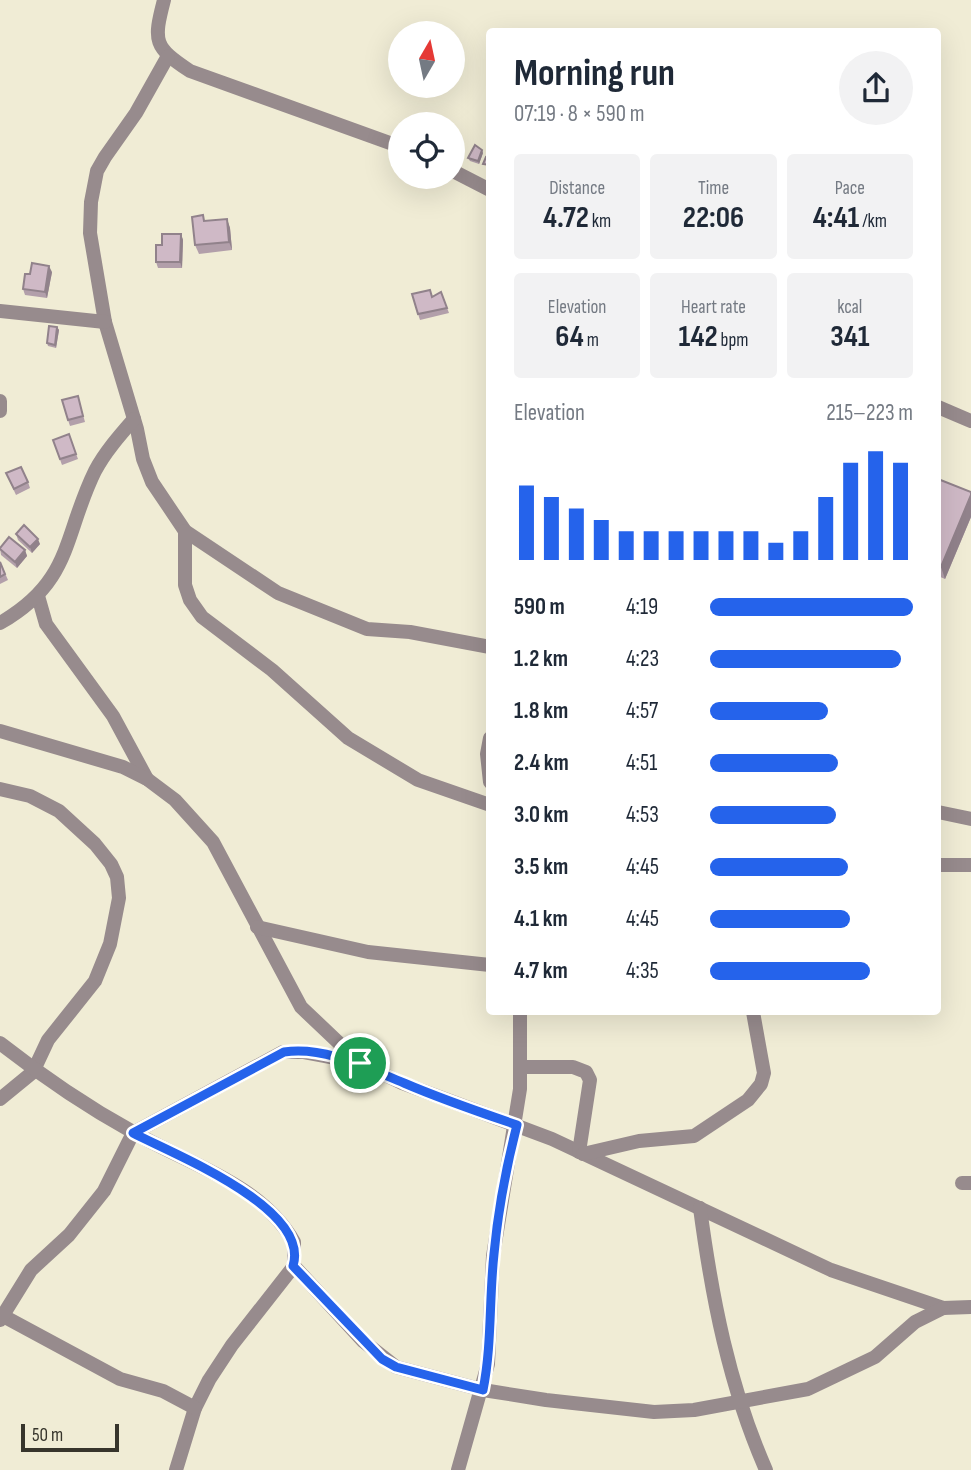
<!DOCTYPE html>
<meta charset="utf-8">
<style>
:root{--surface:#fff;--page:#f2f2f3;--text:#1f2937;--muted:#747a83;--accent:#2563eb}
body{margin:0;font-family:"Sofia Sans Condensed",sans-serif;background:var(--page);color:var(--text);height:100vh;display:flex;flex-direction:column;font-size:26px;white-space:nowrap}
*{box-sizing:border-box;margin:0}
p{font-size:23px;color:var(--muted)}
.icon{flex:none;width:38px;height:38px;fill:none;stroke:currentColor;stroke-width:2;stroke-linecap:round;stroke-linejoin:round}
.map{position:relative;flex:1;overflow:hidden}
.sheet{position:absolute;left:486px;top:28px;width:455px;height:987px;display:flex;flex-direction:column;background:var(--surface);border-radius:7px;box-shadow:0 7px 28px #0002}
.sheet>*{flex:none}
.needle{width:46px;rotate:9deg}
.controls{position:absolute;left:388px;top:21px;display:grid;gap:14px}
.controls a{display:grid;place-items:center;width:77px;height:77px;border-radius:50%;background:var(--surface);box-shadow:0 7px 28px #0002;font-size:35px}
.scale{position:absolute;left:21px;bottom:18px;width:98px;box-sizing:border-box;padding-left:7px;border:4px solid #37352c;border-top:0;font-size:19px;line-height:24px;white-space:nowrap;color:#37352c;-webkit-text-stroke:5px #f0ecd5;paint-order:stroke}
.pin{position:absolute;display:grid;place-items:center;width:60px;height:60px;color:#fff;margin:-30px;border:4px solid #fff;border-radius:50%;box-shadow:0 2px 7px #0007}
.round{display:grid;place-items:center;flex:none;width:74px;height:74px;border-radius:37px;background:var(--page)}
.overview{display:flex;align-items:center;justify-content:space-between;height:119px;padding:0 28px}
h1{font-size:38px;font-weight:700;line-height:52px}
.metrics{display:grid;grid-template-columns:repeat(3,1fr);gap:10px;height:119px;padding:7px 28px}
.metrics div{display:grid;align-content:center;border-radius:7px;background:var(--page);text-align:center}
.metrics b{font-size:30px;font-weight:700}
.metrics small{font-size:19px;font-weight:400}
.metrics p{font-size:19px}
.chart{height:196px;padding:14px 28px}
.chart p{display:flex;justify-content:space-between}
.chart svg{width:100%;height:126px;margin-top:7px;stroke:var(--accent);stroke-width:6}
ul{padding:0 28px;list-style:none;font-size:23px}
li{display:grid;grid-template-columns:112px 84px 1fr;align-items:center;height:52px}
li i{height:18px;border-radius:9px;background:var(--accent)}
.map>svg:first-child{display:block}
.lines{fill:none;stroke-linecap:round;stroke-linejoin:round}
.minor{stroke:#978b8d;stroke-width:14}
.wall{fill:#b29faa}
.shaded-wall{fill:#91828b}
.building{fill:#cfb9c6;stroke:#91828b;stroke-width:2}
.route-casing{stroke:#fff;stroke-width:14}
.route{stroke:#2563eb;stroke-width:9}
</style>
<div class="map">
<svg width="971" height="1470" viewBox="0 0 971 1470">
<rect width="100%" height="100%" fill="#f0ecd5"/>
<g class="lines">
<g class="minor">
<path d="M164,0C153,42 154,47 190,71L401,147"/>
<path d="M168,56L136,113L105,157L97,171L91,202L90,233L105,322L137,429L143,459L152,482L185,531L278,593L367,629L410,632L490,647"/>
<path d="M453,171L490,190"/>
<path d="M0,311L105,322"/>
<path d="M0,401V411"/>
<path d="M938,407L971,421"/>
<path d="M185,531V585L190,600L202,617L272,670L348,738L418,780L490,805"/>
<path d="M38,596L46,624L113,716L147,779"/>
<path d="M0,623C73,581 63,536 95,471C105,452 120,435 134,419"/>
<path d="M0,731L123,767L147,779L175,800L213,842L301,1007L360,1063L402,1083L552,1139L831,1270L943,1308L971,1307"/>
<path d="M490,738L487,754L490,782"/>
<path d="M0,789L30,796L59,811L95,844L111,864L117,877L119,898L110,944L95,981L48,1040L33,1072L0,1099"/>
<path d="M938,812L971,819"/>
<path d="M938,865H971"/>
<path d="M257,927L368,952L490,965"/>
<path d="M0,1043C42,1076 86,1106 133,1132C188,1164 260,1183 294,1242V1266L232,1345L209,1380L195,1408L176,1470"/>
<path d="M521,1067H573L586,1072L590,1080L579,1152"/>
<path d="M583,1154L639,1141L694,1136L748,1100L761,1084L764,1073L753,1012"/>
<path d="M962,1183H971"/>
<path d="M700,1208C712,1298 729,1386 766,1470"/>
<path d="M294,1266L363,1341L396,1367L483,1390L546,1400L654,1412L694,1410L808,1389L875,1357L915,1322L943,1308"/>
<path d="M3,1316L120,1379L163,1391L195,1408"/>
<path d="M0,1320L31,1270L69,1235L104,1191L133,1133L283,1052H304L357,1062"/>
<path d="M458,1470L488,1364L493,1256L520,1089V1012"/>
</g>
</g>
<g class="wall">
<path d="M483,153L479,164L470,161L468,158Z"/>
<path d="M227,219L230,228L232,250L199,254L195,245L205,221Z"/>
<path d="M181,234L183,240L182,268H158L156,262L162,245Z"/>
<path d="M52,272L47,298L25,295L23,289L30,274Z"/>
<path d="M441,292L449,313L420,320L418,314L432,297Z"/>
<path d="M57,327L59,330L56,348L48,346L47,343Z"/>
<path d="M78,396L85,422L70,426L68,420Z"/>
<path d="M69,434L78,459L62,465L53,440Z"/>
<path d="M6,473L28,482L30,488L16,495Z"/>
<path d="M938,479L971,492V517L945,579L938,576Z"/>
<path d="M16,534L40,544L32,553L18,540Z"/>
<path d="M0,548L25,550L27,556L17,568L1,555Z"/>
<path d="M0,562L8,580L0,584Z"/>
</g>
<g class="shaded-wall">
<path d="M482,150L483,153L479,164L478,161Z"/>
<path d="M227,219L230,228L232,250L229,242Z"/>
<path d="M181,234L183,240L182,268L180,262Z"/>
<path d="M49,266L52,272L47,298L45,292Z"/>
<path d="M57,327L59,330L56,348L55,345Z"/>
<path d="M971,495V517L945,579L941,567Z"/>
<path d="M38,539L40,544L32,553L30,547Z"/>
<path d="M25,550L27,556L17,568L15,562Z"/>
</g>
<g class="building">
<path d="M475,145L482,150L478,161L468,158Z"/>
<path d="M486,157L490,158V165L483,164Z"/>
<path d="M203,215L204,221L227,219L229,242L195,245L192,217Z"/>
<path d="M162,234H181L180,262H156V245H162Z"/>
<path d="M32,263L49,266L45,292L23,289L25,274H30Z"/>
<path d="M430,290L432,297L441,292L447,308L418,314L412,294Z"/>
<path d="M49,326L57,327L55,345L47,343Z"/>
<path d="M78,396L83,416L68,420L62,400Z"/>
<path d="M69,434L76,454L60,459L53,440Z"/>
<path d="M21,467L28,482L14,489L6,473Z"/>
<path d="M938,479L971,492V495L941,567L938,566Z"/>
<path d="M24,525L38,539L30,547L16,534Z"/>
<path d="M9,537L25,550L15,562L0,549V548Z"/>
<path d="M0,562L5,574L0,577Z"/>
</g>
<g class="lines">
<defs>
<path id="route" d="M284,1052C325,1046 367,1068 404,1083C441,1099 479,1112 517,1125C506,1168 498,1210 494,1254C489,1299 492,1345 483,1390L396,1367L382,1359L293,1266C311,1208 173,1154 133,1133Z"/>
</defs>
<use href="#route" class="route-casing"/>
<use href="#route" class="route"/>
</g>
</svg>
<div class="controls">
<a><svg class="needle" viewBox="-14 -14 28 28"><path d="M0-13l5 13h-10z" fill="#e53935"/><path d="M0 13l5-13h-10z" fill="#747a83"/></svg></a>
<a><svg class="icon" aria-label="locate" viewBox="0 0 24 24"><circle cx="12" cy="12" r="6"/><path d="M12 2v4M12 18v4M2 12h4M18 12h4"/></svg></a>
</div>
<div class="scale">50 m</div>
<div class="pin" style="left:360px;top:1063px;background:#1e9e55"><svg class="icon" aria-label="arrive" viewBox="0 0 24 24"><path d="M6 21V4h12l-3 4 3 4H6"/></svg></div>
<section class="sheet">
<div class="overview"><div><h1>Morning run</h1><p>07:19 · 8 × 590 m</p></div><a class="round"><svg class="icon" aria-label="share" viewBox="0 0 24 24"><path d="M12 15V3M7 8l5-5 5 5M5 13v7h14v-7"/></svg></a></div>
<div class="metrics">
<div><p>Distance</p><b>4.72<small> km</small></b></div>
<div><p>Time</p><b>22:06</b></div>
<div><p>Pace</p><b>4:41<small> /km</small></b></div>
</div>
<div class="metrics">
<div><p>Elevation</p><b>64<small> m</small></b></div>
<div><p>Heart rate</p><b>142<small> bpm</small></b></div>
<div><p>kcal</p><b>341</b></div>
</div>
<div class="chart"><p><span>Elevation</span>215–223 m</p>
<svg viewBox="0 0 160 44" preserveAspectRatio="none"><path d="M5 44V18M15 44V22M25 44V26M35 44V30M45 44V34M55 44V34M65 44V34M75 44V34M85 44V34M95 44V34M105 44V38M115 44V34M125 44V22M135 44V10M145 44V6M155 44V10"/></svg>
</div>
<ul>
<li><b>590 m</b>4:19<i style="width:100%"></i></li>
<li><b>1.2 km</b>4:23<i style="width:94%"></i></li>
<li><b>1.8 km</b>4:57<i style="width:58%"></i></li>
<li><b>2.4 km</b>4:51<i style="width:63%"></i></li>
<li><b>3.0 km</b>4:53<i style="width:62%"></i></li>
<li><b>3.5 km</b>4:45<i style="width:68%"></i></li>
<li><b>4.1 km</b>4:45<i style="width:69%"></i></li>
<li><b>4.7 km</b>4:35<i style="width:79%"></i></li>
</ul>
</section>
</div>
